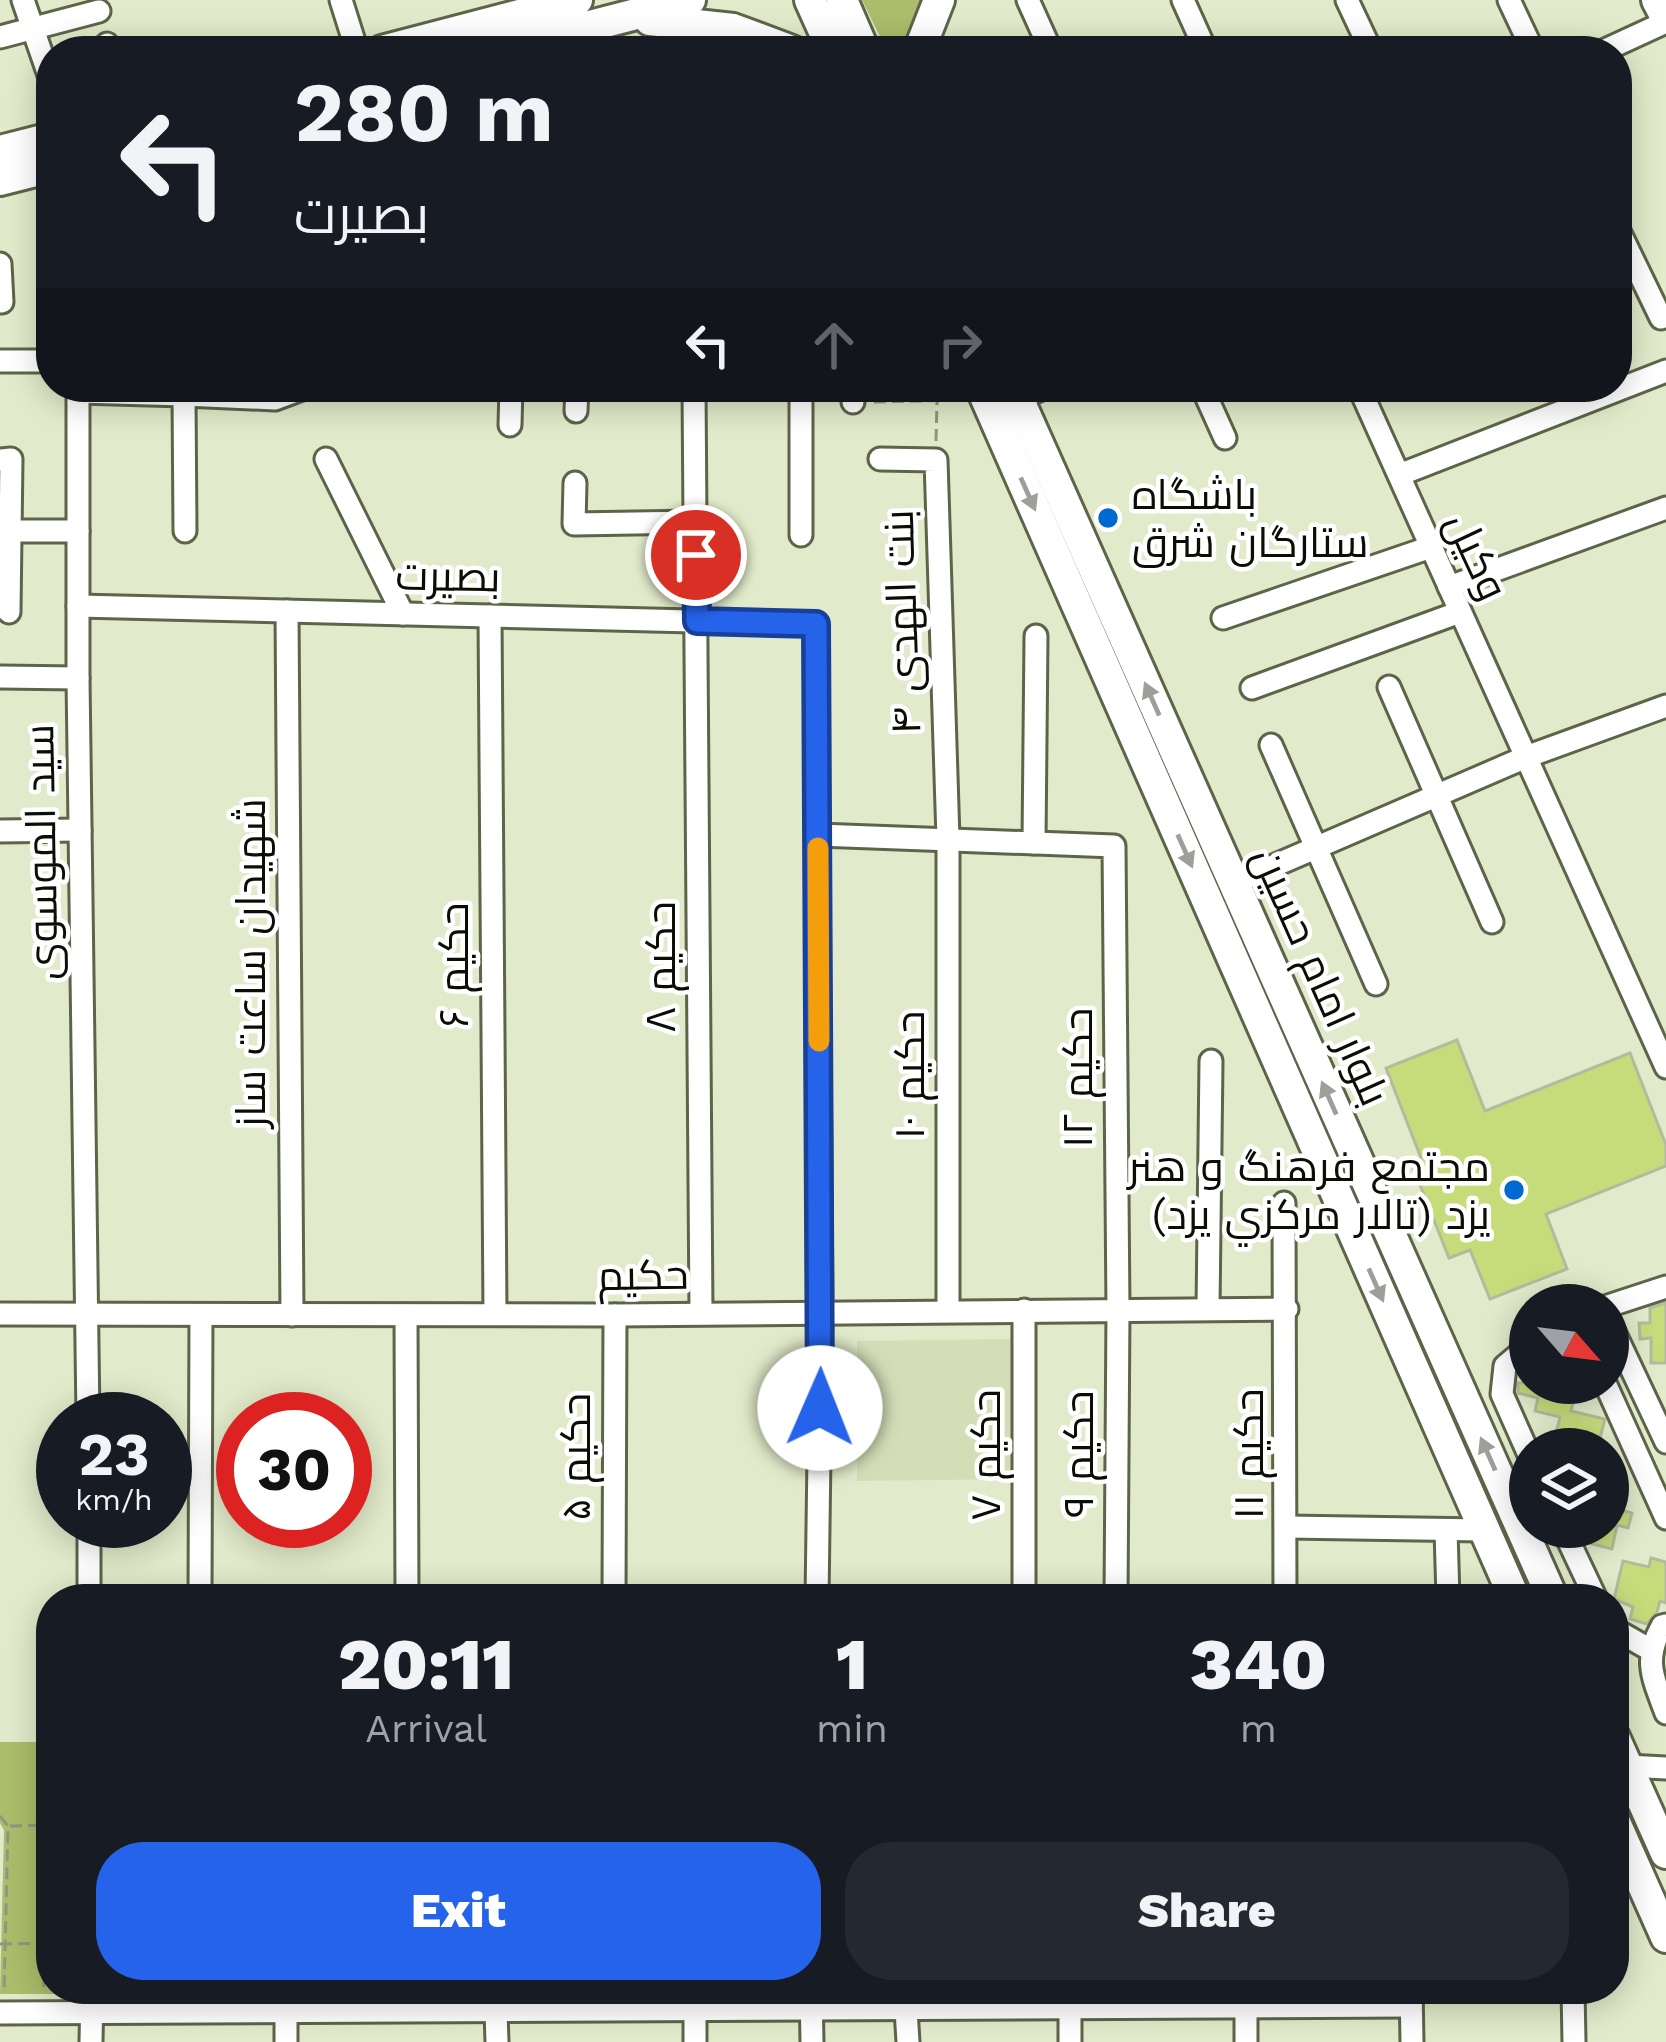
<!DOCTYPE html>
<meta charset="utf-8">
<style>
body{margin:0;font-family:"Work Sans",Cairo,sans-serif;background:#242831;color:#f1f3f6;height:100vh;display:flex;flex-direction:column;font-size:45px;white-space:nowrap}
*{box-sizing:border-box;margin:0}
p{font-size:39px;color:#9ea1a6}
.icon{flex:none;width:66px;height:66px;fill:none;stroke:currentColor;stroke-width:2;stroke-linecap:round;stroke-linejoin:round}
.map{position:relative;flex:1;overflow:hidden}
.details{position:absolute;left:36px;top:1584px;width:1593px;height:420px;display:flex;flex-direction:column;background:#171b24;border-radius:48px;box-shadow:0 6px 30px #0003}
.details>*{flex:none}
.top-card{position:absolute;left:36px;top:36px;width:1596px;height:366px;border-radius:48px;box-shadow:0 6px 30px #0003;background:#171b24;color:#f1f3f6;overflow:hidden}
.needle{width:78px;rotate:118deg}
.fabs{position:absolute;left:1509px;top:1284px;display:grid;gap:24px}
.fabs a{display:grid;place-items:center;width:120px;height:120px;border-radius:50%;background:#171b24;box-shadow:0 6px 30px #0003;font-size:60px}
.speed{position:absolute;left:36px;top:1392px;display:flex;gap:24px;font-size:60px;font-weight:700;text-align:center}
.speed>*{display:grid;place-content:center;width:156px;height:156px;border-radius:50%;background:#171b24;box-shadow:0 6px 30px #0003;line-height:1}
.speed small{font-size:30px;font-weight:400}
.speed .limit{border:18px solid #d22;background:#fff;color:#111}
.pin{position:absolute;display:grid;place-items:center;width:102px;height:102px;color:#fff;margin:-51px;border:6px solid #fff;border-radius:50%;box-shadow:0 3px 12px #0007}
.me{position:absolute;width:132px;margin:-66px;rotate:1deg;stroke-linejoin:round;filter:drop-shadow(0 0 9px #0008)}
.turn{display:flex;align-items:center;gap:42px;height:252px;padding:0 60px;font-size:54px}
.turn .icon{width:156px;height:156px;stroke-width:2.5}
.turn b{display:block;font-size:84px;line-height:102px}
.lanes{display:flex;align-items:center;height:114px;padding:0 60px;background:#0003;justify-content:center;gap:60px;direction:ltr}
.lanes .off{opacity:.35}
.eta{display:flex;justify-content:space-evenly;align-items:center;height:204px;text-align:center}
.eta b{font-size:72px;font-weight:800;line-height:84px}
.button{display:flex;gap:24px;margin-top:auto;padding:24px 60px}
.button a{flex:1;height:138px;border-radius:48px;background:#2563eb;color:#fff;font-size:48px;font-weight:800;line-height:138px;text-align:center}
.button a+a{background:#242831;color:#f1f3f6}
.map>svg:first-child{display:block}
.built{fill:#d3deb7}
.green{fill:#abbd6b}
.building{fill:#c6dc7b;stroke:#b3bb9d;stroke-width:3}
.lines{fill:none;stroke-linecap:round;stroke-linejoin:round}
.street-casing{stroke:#5d6449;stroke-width:27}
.secondary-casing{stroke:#5d6449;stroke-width:36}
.path{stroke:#90967f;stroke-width:3;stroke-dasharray:12 6;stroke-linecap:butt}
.street{stroke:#fff;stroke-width:21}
.secondary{stroke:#fff;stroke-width:30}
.oneway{fill:#9e9f9b}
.route-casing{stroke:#184099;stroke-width:30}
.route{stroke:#2563eb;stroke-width:21}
.slow{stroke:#f59e0b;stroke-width:21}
.poi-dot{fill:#016ad2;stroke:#fff;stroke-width:4.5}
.labels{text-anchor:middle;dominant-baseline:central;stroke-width:9;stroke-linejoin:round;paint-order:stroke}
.poi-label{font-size:42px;fill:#0c0e05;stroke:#fff;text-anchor:start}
.street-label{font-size:42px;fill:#0c0e05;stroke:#fff}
</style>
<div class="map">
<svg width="1666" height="2042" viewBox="0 0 1666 2042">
<rect width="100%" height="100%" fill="#e1eaca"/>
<path class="built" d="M1016,1339l1,140 -160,2v-140z"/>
<g class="green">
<path d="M862,0h63l-21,51h-17z"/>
<path d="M0,1742h51v247h27v5h-78l4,-164 -4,-7z"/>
<path d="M835,1989h175v6l-175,-1z"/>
</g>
<g class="building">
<path d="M1457,1040l28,71 145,-58 36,92v21l-120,48 21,55 -77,30 -20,-49 -21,8 -38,-96 10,-4 -35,-90z"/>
<path d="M1666,1303v60h-15v-25l-11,1 -1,-16h11v-15z"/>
<path d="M1518,1383h60l-7,28 34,8 -8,30h-45l8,-32 -25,-6 3,-13 -20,-5z"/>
<path d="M1608,1481l19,5 -6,24 11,3 -4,15 -11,-3 -5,24 -24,-6 4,-16h16z"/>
<path d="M1651,1558l15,4v41l-6,-2 -3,11 -10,12 -17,-5 3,-12 -19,-8 9,-38 26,6z"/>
</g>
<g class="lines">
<defs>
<g id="street">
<path d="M23,0l28,81"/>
<path d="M341,0l16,51"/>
<path d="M1028,0l23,51"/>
<path d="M1183,0l23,51"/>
<path d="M1347,0l24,51"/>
<path d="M1509,0l24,51"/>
<path d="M0,37l99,-26"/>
<path d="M107,44l2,7"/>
<path d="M1603,51l63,-29"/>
<path d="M1617,227l44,91"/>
<path d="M0,264l2,38"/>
<path d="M0,361h51"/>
<path d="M78,387v291l10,741"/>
<path d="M694,387l7,926"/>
<path d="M853,387v15"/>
<path d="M1202,387l23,51"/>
<path d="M1359,387l307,680"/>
<path d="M78,392l106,3 1,136"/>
<path d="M184,395l91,4 32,-12"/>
<path d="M1019,399l27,-12"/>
<path d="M576,411l1,-24"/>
<path d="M510,425l1,-38"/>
<path d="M326,459l77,155"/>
<path d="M880,459l56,1 12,379v472"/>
<path d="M0,460l11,-1 -2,153"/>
<path d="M1399,475l267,-104"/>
<path d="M575,483l-1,41 122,-2"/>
<path d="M10,531h68"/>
<path d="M801,535v-148"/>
<path d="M1449,587l217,-79"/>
<path d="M78,606l738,18 5,688 -4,287"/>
<path d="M287,611l5,704"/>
<path d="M490,616l5,698"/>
<path d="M1223,618l205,-70"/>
<path d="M0,677l78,1"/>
<path d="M1389,687l103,235"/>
<path d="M1252,688l208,-76"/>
<path d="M1271,745l105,239"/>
<path d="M0,831l80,-1"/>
<path d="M818,835l296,11 4,464 -2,289"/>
<path d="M1034,843l2,-207"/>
<path d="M1234,883l292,-126 140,-51"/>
<path d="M1284,1203l1,396"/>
<path d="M1608,1306l58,-19"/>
<path d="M1208,1309l3,-248"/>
<path d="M0,1314l615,1 672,-6"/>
<path d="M406,1315l1,284"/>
<path d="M1608,1319l58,123"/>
<path d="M1530,1345l-25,21 -3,28 28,63"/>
<path d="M1605,1383l61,135"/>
<path d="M89,1521v78"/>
<path d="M1287,1527l196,3"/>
<path d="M1562,1527l34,72"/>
<path d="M1446,1530l2,69"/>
<path d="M200,1599l1,-284"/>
<path d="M614,1599l1,-284"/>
<path d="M1024,1599v-289"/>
<path d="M1666,1625l-4,1c-19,34 -9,52 4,87"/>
<path d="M1614,1629l35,20"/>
<path d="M1627,1766l39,2"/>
<path d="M811,1989l1,53"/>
<path d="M1411,1989l1,53"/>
<path d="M1573,1989l1,53"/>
<path d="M1070,2008v34"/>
<path d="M906,2009l2,33"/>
<path d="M695,2010v32"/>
<path d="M496,2011l1,31"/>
<path d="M286,2012v30"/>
<path d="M0,2013l1411,-7"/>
<path d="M91,2042l1,-53"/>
<path d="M1246,2042v-35"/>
</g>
<g id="secondary">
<path d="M810,0l23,51"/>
<path d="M842,0l22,51"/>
<path d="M1657,0l9,17"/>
<path d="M650,20l83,9 59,22"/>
<path d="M382,51l195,-51"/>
<path d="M494,51l196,-51"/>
<path d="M919,51l20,-51"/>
<path d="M0,151l51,-13"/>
<path d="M0,180l51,-13"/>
<path d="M981,387l534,1212"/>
<path d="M1013,387l540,1212"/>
<path d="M1614,1737l52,116"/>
<path d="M1614,1820l52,117"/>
</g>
</defs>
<use href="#street" class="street-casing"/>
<use href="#secondary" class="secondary-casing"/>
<g class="path">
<path d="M874,402l87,-2"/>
<path d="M936,441l1,-39"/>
<path d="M41,1723l3,270"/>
<path d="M0,1816l8,10 -4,167"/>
<path d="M10,1826l41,-1"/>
<path d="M0,1944l51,-1"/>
</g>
<use href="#street" class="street"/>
<use href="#secondary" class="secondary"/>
</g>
<defs><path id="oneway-solid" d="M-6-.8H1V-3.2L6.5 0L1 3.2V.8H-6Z" transform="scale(3)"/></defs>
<g class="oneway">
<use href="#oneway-solid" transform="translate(1028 494) rotate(66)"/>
<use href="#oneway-solid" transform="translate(1152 699) rotate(-114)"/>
<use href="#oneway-solid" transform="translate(1185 851) rotate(66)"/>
<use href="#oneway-solid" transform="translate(1329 1098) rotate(-114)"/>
<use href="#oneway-solid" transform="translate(1376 1285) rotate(66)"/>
<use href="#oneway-solid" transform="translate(1488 1454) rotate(-114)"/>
</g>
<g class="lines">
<defs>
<path id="route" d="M696,555l1,66 119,3 4,784"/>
</defs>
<use href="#route" class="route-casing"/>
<use href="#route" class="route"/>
<path class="slow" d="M818,848l1,193"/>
</g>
<g class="poi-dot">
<circle cx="1108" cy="518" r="12"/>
<circle cx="1514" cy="1190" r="12"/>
</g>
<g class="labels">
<g class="poi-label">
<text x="1132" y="494">باشگاه<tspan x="1132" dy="48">ستارگان شرق</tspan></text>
<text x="1490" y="1166" text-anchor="end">مجتمع فرهنگ و هنر<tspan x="1490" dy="48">یزد (تالار مركزي یزد)</tspan></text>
</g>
<g class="street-label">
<text transform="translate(1477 556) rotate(65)">وکیل</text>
<text transform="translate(448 576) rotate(1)">بصیرت</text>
<text transform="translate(902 622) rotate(-92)">بنت الهدی ۴</text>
<text transform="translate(41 852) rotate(-91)">سید الموسوی</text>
<text transform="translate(250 963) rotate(-90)">شهیدان ساعت ساز</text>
<text transform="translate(453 965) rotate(-90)">حکیم ۶</text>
<text transform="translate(660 967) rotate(-90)">حکیم ۸</text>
<text transform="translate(1321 976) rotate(66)">بلوار امام حسین</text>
<text transform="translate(909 1075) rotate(-90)">حکیم ۱۰</text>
<text transform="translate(1077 1078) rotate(-90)">حکیم ۱۲</text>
<text transform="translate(643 1275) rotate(-1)">حکیم</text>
<text transform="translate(1078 1454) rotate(-90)">حکیم ۹</text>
<text transform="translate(1248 1454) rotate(-90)">حکیم ۱۱</text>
<text transform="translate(985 1455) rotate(-90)">حکیم ۷</text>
<text transform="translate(575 1457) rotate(-90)">حکیم ۵</text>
</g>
</g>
</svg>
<div class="fabs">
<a><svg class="needle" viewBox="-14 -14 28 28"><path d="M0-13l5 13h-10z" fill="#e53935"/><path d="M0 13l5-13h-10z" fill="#9ea1a6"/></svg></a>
<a><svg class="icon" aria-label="layers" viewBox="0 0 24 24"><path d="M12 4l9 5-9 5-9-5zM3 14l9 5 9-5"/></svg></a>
</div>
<div class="speed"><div>23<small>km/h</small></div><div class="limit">30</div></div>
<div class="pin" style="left:696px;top:555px;background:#d93025"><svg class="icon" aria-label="arrive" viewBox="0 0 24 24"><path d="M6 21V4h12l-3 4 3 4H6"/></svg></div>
<svg class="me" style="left:820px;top:1408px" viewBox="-20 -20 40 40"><circle r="19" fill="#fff"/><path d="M0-13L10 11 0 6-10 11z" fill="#2563eb"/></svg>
<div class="top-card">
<div class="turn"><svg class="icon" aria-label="left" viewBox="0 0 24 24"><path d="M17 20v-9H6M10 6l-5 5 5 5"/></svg><div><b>280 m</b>بصیرت</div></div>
<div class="lanes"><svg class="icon" aria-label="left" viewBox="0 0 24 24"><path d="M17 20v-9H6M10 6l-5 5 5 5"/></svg><svg class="icon off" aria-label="ahead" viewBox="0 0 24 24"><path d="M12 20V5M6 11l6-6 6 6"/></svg><svg class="icon off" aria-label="right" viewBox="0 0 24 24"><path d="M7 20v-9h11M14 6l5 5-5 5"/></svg></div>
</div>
<section class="details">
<div class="eta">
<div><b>20:11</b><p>Arrival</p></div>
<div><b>1</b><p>min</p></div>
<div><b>340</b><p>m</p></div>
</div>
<div class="button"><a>Exit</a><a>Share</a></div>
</section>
</div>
